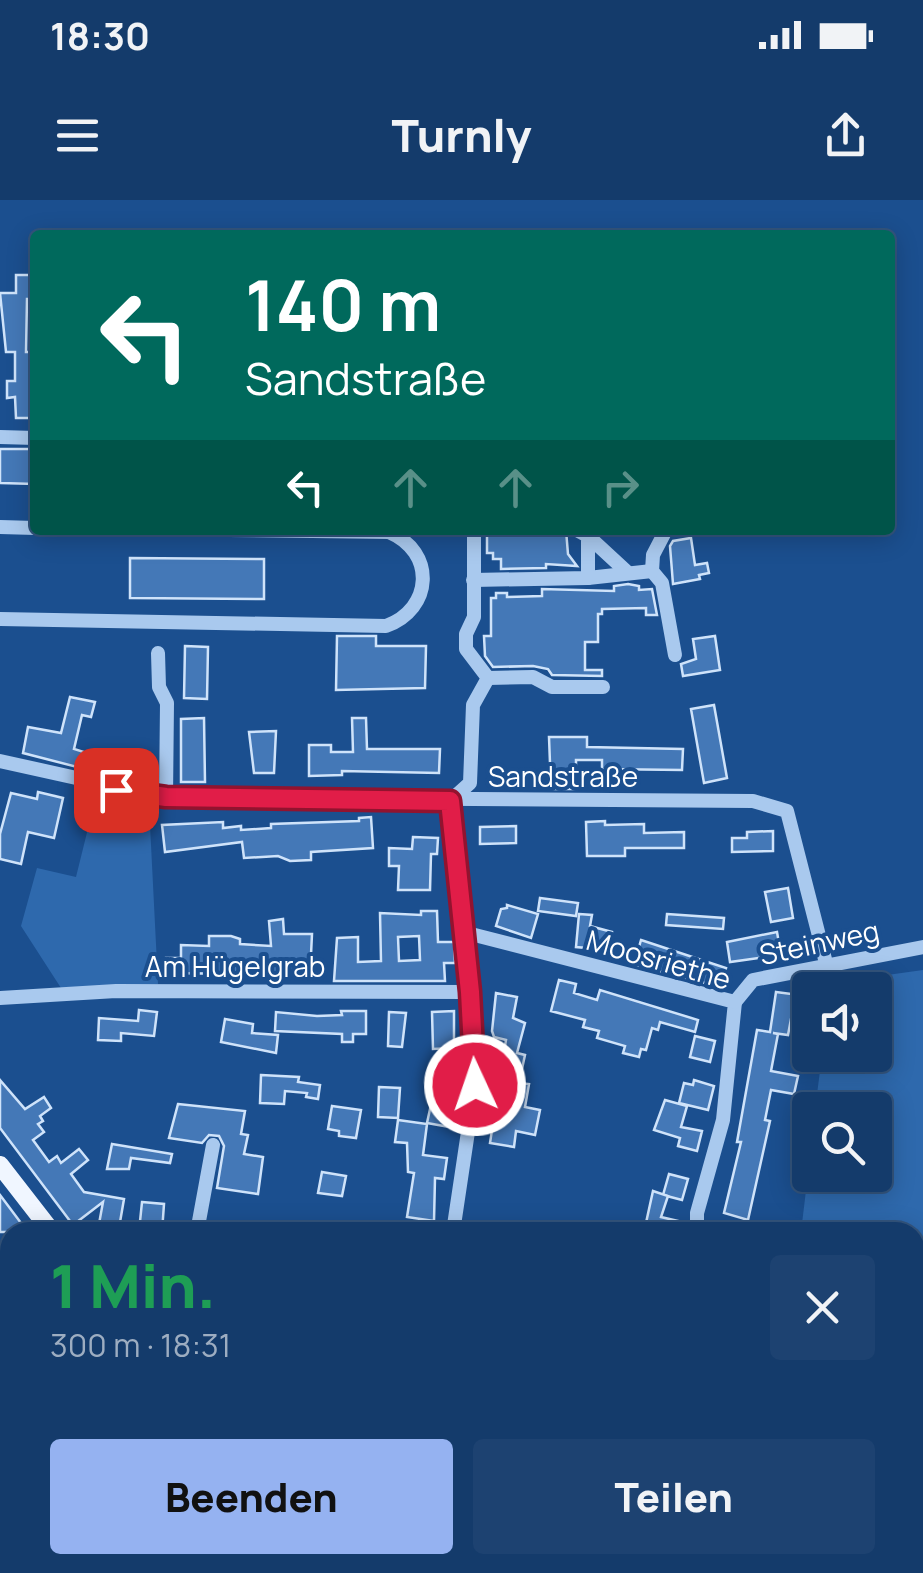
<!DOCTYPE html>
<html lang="de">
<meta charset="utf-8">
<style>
body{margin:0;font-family:Manrope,sans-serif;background:#1d4271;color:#f1f3f6;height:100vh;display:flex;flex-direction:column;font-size:38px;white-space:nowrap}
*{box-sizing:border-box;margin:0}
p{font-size:32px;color:#9dadc1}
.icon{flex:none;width:55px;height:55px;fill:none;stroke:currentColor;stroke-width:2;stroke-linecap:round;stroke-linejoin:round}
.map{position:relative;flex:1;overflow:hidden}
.side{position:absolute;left:0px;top:1022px;width:925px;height:352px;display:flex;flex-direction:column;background:#143b6b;border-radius:30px 30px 0 0;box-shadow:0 5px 25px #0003,0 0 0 2px #33557e}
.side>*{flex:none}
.guide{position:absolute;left:30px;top:30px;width:865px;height:305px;border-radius:10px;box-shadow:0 5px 25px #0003,0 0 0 2px #33557e;background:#00695c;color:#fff;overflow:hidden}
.buttons{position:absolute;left:792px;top:772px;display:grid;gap:20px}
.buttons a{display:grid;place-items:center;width:100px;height:100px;border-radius:10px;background:#143b6b;box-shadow:0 5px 25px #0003,0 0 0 2px #33557e;font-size:50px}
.pin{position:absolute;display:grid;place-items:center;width:85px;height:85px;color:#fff;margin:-42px;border-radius:20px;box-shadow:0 5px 15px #0006}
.me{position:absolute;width:110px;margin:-55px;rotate:357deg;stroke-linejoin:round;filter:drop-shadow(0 0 8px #0008)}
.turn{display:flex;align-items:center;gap:35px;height:210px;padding:0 50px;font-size:45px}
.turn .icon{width:130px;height:130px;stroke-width:2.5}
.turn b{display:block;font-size:70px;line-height:85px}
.lanes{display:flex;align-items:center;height:95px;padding:0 50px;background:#0003;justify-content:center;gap:50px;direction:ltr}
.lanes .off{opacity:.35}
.round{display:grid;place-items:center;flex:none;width:105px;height:105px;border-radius:10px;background:#1d4271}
.head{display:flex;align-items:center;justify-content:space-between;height:170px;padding:0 50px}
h1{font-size:60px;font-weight:800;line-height:75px;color:#1e9e55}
.action{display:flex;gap:20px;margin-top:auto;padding:20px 50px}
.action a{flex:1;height:115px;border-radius:10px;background:#95b2f1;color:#111;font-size:40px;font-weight:800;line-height:115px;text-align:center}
.action a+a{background:#1d4271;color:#f1f3f6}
.status{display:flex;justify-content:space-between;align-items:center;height:70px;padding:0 50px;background:#143b6b;direction:ltr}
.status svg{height:28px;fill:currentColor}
header{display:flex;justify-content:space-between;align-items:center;height:130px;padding:0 50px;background:#143b6b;font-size:45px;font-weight:800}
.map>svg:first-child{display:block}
.green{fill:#2e69ad}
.building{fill:#4478b7;stroke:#cfe3fa;stroke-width:2.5;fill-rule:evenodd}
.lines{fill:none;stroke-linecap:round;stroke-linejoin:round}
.minor{stroke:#a9c9ee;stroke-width:14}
.major{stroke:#f0f6ff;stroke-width:18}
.route-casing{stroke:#92132f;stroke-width:25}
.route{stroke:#e11d48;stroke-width:18}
.labels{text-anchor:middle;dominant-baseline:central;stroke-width:8;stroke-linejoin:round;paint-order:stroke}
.street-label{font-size:28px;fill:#fff;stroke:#1b4f8f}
</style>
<div class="status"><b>18:30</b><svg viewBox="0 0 49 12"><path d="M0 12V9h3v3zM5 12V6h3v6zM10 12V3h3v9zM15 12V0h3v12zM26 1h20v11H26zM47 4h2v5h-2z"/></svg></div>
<header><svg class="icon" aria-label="menu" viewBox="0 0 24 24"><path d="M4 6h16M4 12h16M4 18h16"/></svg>Turnly<svg class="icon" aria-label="share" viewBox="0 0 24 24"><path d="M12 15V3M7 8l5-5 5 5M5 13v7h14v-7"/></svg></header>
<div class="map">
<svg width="923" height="1373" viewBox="0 0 923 1373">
<rect width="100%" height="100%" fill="#1b4f8f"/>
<g class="green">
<path d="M97,592l52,13 9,179 -97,4 -40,-62 16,-58 39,9z"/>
<path d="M923,770v297l-8,7v-42h-114l9,-75v18h65v-65h-60l7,-55h53v-65h-46l1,-7z"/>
<path d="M923,1084v145l-8,-10v-128z"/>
</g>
<g class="building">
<path d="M16,75h19v24h-8l-1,53h9v66h-19l-1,-21 -8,1v-17h8v-29h-9l-6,-59h16z"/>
<path d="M0,249h35v35l-35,-1z"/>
<path d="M487,330h79l2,24 9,12 -31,-2v4l-45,1v-10h-8v-6h-6z"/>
<path d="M691,338l4,27 12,-2 2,10 -10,2 1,4 -27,5 -3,-38 3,-5z"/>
<path d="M130,358l134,1v40l-134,-1z"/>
<path d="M628,384l11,2v4l13,-1 5,26h-11v-7l-44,1v5h-4v28h-13v28h17v6l-50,-1 -4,-6 -15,-3 -40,1 -8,-11 -1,-20h7v-38h5v-5h11v4l35,-1v-7l72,2v-5z"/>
<path d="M337,436h39v10h50l-1,42 -89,2z"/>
<path d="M715,436l5,34 -37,6 -2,-12 15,-5 -3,-20z"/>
<path d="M185,446l23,1 -1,52 -23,-1z"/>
<path d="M70,497l25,5 -4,15 -9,-2 -8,34 10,3 -3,16 -58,-15 5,-26 33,6z"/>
<path d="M714,505l13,73 -23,5 -13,-74z"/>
<path d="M204,518l1,64h-24v-63z"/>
<path d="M352,518h14l1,31h73l-1,24 -97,-2v4l-33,1v-31h22v7h22z"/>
<path d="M276,531l-2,42h-20l-5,-41z"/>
<path d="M549,537h38v10l96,2 -1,21 -80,-1v-9h-26v29h-25z"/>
<path d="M123,554l14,4 -2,7 18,5 -4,13 -31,-7z"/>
<path d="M38,592l25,6 -9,40 -26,-6 -7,32 -21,-5v-25l11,-41 26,6z"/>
<path d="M371,617l2,31 -62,4v8l-21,1 -12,-5 -34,2 -2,-16 -77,10 -3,-27 61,-3v6l18,-2v4l30,-2v-4l88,-3v-3z"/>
<path d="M605,621v4l39,-1v9l40,-1v16h-59v8h-38l-1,-34z"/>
<path d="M516,626v17l-36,1v-17z"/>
<path d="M773,631v20l-41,1v-14h15v-6z"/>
<path d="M413,637l25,1 -1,16h-6l-1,36h-32l1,-24h-10v-18l23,1z"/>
<path d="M788,688l5,30 -22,4 -6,-30z"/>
<path d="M540,698l38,5 -2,13 -38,-5z"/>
<path d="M507,705l31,9 -7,24 -35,-12 5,-17 6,-1z"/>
<path d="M421,711h16l1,31h16l1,21h-11l1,18h-111l3,-43 21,-1v25l23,-1 -1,-48 41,2zM419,736l1,24 -21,1 -1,-24z"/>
<path d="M579,714l13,1 -2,11 22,6 -2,18 -34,-3z"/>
<path d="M667,714l57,4 -1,11 -57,-4z"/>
<path d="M283,719l1,15h28l-2,41 -145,-2 1,-15h15v-13l28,1v-10h22l9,3v5l31,2 -2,-25z"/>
<path d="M777,732l4,23 -51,7 -3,-20z"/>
<path d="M641,740l85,28 -6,19 -86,-23z"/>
<path d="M559,780l17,4 -2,9 23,7 3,-10 98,30 -3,12 -35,-10 -2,8 -6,-2 -6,22 -5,-1 -2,8 -16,-4 2,-7 -28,-8 2,-7 -16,-4 2,-7 -34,-9z"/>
<path d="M776,792l31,4 -3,25 -13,-2 -3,16 -15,-2 5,1 -7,37 27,5 -4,18 -23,-4 -6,30 5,1 -22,99 -24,-7 17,-71h-4l20,-112 13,2z"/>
<path d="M496,793l21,4 -4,21 12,5 -8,30 8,2 -6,28 10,1 -4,23 15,3 -5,25 -19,-4 -2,16 -24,-4 16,-103 -12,-3 -2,-6z"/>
<path d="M139,810l18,2 -3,24 -33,-3v8l-23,-1 1,-22 39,3z"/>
<path d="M341,811h25v23h-13v8h-11v-8l-67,-3 1,-19 41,4 25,-1z"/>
<path d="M454,811v37l-21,1 -1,-37z"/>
<path d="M389,812l17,1 -4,34 -14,-1z"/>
<path d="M225,819l28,5 -1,9 26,2 -2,18 -55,-11z"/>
<path d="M695,836l20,5 -5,21 -20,-5z"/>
<path d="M261,875l38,2 -1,5 22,3 -2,14 -12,-2 1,-4 -22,-2 -1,13 -24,-1z"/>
<path d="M0,880l25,29 19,-12 7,11 -11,8 3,5 -5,3 6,8 -11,8 16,22 8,-6 4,7 18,-14 9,11 -17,14 13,18 40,7 -5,29 -20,-4 4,-22 -30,23 -73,-97z"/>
<path d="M694,880l20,6 -6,24 -29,-7 5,-20 9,2z"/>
<path d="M379,887l21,1 -2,30 -20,-1z"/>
<path d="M432,900l27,5 -4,23 -28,-5z"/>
<path d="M665,900l22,6 -6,21 21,4 -5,20 -19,-5 2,-8 -26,-8z"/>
<path d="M178,904l67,7 -4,23 7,1 -4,19 19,3 -5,37 -41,-6 7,-42 -5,-10 -10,-1 -7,8 -33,-5z"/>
<path d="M332,906l29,4 -5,28 -17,-2v-5l-11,-2z"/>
<path d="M398,920l29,4 -4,31 24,3 -3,21 -9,-1 -1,43 -27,-4 7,-44 -6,-1 -1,-29 -12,-1z"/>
<path d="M112,944l60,10 -2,9 -39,-5 -2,11h-22z"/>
<path d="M322,972l24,4 -4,20 -24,-3z"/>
<path d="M669,974l19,5 -6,21 -19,-5z"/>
<path d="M653,991l15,5 -7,21 17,4 -2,11h-32z"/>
<path d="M0,995l21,28 7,9h-28z"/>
<path d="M142,1002l22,2 -2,28 -23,-1z"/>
</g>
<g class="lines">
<g class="minor">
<path d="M0,237l35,1"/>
<path d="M0,327l35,1"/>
<path d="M577,330l11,6v42"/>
<path d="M666,330l-13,25 -1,16 10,12 13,72"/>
<path d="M588,336l39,36"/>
<path d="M473,380l115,-2 64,-7"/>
<path d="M0,419l386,7c47,-17 50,-74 3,-94l-160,-2"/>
<path d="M158,453l1,34 8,16 -1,94"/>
<path d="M488,478l45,-1 19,10h51"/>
<path d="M0,561l162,36 591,4 34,10 40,156"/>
<path d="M450,601l20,191 5,93 -22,147"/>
<path d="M450,601l20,-18 3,-78 15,-27 -22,-29v-15l8,-17v-87"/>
<path d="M463,732l272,70 -12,118 -26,93v19"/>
<path d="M0,798l116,-7 354,1"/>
<path d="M735,802l18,-22 170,-33"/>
<path d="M197,1032l16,-87"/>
<path d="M274,1373l11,-8"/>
<path d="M380,1373l22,-8"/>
<path d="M789,1373l9,-8"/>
</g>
<g class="major">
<path d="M0,965l52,67"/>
<path d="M302,1365l6,8"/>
</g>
</g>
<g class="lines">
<defs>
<path id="route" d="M116,590l50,7 284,4 20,191 5,93"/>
</defs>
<use href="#route" class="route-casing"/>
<use href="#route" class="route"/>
</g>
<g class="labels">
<g class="street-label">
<text x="563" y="576">Sandstraße</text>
<text transform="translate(819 742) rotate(-12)">Steinweg</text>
<text transform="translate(659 759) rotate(16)">Moosriethe</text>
<text x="235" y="766">Am Hügelgrab</text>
</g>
</g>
</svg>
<div class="buttons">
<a><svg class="icon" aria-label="sound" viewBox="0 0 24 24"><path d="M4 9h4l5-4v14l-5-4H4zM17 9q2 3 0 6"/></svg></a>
<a><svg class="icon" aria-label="search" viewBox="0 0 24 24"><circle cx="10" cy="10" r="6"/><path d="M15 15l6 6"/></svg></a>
</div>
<div class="pin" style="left:116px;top:590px;background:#d93025"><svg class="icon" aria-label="arrive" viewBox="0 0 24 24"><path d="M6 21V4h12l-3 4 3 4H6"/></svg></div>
<svg class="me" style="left:475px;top:885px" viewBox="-20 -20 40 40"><circle r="17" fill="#e11d48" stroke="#fff" stroke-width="3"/><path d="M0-11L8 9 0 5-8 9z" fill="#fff"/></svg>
<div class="guide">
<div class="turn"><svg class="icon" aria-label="left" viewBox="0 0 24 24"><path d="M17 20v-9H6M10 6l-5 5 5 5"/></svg><div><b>140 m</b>Sandstraße</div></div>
<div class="lanes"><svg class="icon" aria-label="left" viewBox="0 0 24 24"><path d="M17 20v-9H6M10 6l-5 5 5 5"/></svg><svg class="icon off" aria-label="ahead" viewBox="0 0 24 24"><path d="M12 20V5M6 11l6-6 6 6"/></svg><svg class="icon off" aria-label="ahead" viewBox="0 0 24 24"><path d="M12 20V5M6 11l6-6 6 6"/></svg><svg class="icon off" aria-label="right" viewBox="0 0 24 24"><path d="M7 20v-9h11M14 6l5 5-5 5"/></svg></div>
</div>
<section class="side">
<div class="head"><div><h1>1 Min.</h1><p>300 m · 18:31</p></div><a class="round"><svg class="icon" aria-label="close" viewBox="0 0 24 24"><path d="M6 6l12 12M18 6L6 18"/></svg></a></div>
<div class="action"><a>Beenden</a><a>Teilen</a></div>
</section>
</div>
